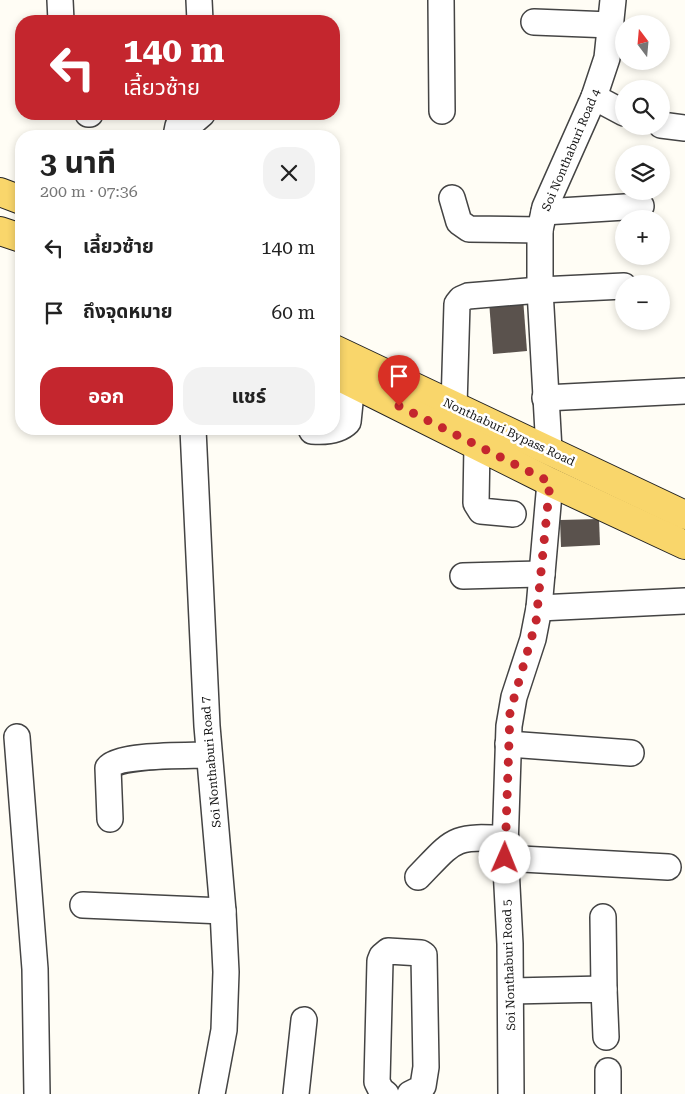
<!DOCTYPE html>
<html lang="th">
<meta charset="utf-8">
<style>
body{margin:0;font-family:"Roboto Serif","Noto Sans Thai",serif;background:#f2f2f2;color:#222;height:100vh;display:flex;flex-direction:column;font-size:19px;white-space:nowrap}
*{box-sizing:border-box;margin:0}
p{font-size:16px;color:#767676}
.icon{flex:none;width:28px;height:28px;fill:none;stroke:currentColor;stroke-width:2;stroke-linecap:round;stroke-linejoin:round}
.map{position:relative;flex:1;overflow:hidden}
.drawer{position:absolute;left:15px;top:130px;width:325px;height:305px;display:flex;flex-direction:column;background:#fff;border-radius:20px;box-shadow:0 2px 8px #0003}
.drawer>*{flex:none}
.top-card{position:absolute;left:15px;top:15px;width:325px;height:105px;border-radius:20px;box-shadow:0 2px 8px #0003;background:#c4262e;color:#fff;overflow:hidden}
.needle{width:32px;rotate:344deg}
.fabs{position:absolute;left:615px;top:15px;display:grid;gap:10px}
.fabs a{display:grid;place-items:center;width:55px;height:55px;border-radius:50%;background:#fff;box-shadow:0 2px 8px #0003;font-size:25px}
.pin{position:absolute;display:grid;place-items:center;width:42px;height:42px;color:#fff;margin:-51px -21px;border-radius:50% 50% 50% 0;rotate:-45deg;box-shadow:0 0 5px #0007}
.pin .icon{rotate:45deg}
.me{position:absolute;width:55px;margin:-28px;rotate:1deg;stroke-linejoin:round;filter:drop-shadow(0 0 4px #0008)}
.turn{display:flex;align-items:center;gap:18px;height:105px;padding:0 25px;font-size:22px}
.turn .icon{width:65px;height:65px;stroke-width:2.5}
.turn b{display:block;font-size:35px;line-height:42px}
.round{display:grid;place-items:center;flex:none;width:52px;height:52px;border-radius:20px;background:#f2f2f2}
.head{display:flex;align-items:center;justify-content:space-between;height:85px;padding:0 25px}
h1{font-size:30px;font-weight:700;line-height:38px}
.action{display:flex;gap:10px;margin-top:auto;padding:10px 25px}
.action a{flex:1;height:58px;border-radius:20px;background:#c4262e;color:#fff;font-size:20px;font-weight:700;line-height:58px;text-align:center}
.action a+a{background:#f2f2f2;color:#222}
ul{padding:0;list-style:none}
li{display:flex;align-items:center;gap:15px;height:65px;padding:0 25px}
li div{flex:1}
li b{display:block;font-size:19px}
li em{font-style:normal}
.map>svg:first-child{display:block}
.building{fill:#5a524d}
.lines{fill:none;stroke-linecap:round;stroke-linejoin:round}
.minor-casing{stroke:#444;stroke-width:28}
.major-casing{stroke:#222;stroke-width:30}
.minor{stroke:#fff;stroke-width:25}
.major{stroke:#f9d66b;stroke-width:28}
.route{stroke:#c4262e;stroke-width:9;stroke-dasharray:0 16.2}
.labels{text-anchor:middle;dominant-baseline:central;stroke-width:5;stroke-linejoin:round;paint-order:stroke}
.street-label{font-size:12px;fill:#111;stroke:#fff}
</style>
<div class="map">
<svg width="685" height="1094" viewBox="0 0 685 1094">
<rect width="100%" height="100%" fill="#fffdf5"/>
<g class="building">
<path d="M523,298l4,53 -34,3 -4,-53z"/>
<path d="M599,519l1,26 -39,2 -1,-27z"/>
</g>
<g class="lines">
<defs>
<g id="minor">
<path d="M60,0l1,21"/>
<path d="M199,0l1,21"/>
<path d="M441,0l1,111"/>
<path d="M534,22l77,3"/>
<path d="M594,97l30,16"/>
<path d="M88,114h2"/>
<path d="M661,125l24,3"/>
<path d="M176,136l2,-10 17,-6 7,-6"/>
<path d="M452,198l7,24 10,7 71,1"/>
<path d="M544,212l97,-6"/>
<path d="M545,398l140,-7"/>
<path d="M454,406l3,-102 4,-5 7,-3 72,-6 84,-4"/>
<path d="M193,429l14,297 16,185 3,61 -2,58 -12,64"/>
<path d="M311,429l1,2c12,1 27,0 36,-9l4,-39"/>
<path d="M477,445l-1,58 5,8 32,3"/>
<path d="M549,450l-9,-160v-60l5,-23 49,-110 13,-39 6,-58"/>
<path d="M463,576l79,-2"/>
<path d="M539,608l146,-7"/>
<path d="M17,737l18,232 2,125"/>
<path d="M508,744l123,9"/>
<path d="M110,819l-2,-51c10,-14 81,-12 101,-13"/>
<path d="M505,858l163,9"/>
<path d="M418,877c36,-37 34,-42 88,-38"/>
<path d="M83,905l140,6"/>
<path d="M603,917l1,72"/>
<path d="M511,991l93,-2 2,48"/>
<path d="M296,1094l8,-74"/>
<path d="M386,1094l-5,-4 -4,-8 3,-121 2,-5 6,-5 33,2 3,2 2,112 -3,19 -3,3 -10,5"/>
<path d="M511,1094l-1,-150 -5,-96 4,-122 5,-29 19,-58 6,-31 11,-126"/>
<path d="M608,1094v-23"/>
</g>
<g id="major">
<path d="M0,192l21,8"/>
<path d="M0,231l21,7"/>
<path d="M334,349l351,166"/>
<path d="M334,374l216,108 135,63"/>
</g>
</defs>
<use href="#minor" class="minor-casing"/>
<use href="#major" class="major-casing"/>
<use href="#minor" class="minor"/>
<use href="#major" class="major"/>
</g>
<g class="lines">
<path class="route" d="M399,406l151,76 -14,140 -26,90 -5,146"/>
</g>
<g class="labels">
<g class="street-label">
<text transform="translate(571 150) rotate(-67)">Soi Nonthaburi Road 4</text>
<text transform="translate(509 432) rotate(25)">Nonthaburi Bypass Road</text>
<text transform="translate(211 762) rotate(-95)">Soi Nonthaburi Road 7</text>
<text transform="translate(509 965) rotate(-92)">Soi Nonthaburi Road 5</text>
</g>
</g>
</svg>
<div class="fabs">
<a><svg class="needle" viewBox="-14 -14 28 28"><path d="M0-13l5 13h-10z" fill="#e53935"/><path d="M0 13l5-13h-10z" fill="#767676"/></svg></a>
<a><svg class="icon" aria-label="search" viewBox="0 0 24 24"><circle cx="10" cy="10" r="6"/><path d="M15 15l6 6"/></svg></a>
<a><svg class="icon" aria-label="layers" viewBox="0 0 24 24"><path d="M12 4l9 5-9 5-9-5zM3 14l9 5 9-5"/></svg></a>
<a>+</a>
<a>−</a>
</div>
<div class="pin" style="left:399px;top:406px;background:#d93025"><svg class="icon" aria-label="arrive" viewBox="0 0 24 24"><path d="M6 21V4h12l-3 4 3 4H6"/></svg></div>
<svg class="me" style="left:505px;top:858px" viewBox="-20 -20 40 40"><circle r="19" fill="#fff"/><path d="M0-13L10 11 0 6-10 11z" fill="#c4262e"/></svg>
<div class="top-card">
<div class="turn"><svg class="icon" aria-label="left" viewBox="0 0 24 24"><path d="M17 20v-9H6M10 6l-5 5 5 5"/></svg><div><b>140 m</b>เลี้ยวซ้าย</div></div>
</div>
<section class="drawer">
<div class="head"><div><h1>3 นาที</h1><p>200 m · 07:36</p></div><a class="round"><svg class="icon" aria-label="close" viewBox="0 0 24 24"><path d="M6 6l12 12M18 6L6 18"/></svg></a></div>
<ul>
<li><svg class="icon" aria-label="left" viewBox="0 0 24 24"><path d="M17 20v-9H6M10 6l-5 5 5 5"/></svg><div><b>เลี้ยวซ้าย</b></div><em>140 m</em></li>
<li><svg class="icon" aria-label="arrive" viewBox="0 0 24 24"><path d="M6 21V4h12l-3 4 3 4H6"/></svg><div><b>ถึงจุดหมาย</b></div><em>60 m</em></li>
</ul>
<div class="action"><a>ออก</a><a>แชร์</a></div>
</section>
</div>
